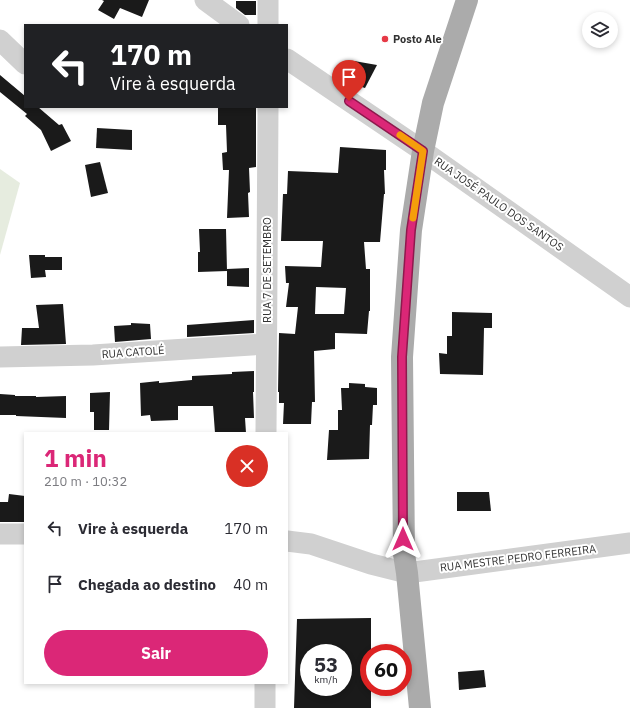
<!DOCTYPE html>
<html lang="pt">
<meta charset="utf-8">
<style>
body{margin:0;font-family:"IBM Plex Sans",sans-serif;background:#f7f7f7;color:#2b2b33;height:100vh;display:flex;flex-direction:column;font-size:15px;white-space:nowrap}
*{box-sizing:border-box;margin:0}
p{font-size:13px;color:#7c7c81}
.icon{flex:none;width:22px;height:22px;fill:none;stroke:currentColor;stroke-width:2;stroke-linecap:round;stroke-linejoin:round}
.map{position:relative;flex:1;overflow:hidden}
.sheet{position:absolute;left:24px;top:432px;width:264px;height:252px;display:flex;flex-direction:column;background:#fff;border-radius:0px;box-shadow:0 2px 6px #0003}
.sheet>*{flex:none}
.hud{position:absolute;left:24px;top:24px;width:264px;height:84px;border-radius:0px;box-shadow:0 2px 6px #0003;background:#202124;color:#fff;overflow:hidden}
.tools{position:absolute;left:582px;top:12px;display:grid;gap:8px}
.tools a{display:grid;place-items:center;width:36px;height:36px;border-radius:50%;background:#fff;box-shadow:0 2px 6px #0003;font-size:20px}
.speed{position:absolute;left:300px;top:644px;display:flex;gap:8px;font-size:20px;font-weight:700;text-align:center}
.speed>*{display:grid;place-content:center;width:52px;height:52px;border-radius:50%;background:#fff;box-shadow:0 2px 6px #0003;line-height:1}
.speed small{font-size:10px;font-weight:400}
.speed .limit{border:6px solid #d22;background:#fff;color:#111}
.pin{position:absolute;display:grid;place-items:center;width:34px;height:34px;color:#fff;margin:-41px -17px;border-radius:50% 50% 50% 0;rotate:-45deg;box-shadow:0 0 4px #0007}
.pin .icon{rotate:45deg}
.me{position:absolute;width:44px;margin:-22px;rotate:0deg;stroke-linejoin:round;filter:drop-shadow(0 0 3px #0008)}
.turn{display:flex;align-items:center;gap:14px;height:84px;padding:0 20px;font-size:18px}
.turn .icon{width:52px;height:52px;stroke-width:2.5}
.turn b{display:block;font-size:28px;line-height:34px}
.round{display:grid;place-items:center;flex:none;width:42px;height:42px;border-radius:21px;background:#f7f7f7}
.headline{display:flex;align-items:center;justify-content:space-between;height:68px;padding:0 20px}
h1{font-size:24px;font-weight:800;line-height:30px;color:#db2777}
.primary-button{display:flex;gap:8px;margin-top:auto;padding:8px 20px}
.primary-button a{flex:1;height:46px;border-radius:24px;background:#db2777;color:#fff;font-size:16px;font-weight:800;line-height:46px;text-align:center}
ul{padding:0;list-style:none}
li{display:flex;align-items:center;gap:12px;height:56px;padding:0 20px}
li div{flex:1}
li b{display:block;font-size:15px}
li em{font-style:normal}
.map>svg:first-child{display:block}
.green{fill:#e6ecdf}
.building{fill:#1a1a1a;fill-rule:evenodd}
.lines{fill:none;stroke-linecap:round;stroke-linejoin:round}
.minor{stroke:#d0d0d0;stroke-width:21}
.major{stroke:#ababab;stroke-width:22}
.route-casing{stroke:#8e194d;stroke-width:10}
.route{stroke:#db2777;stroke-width:7}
.slow{stroke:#f59e0b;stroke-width:7}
.poi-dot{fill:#e63946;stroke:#fff;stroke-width:1.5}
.labels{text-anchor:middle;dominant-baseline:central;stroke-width:4;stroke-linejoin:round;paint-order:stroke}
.poi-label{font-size:11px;font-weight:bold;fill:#333;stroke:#fff;text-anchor:start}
.street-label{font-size:11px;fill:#333;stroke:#fff}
</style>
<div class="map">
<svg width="630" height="708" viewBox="0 0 630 708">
<rect width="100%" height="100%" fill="#fff"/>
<path class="green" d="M0,169l20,14 -20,72z"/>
<g class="building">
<path d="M102,0h47l-7,17 -22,-9 -6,11 -16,-9 6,-9z"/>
<path d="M236,1h20v14h-11l-9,-7z"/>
<path d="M354,61l23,4 -12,23 -19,-6z"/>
<path d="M0,75l25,21v11h13l21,18 3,-1 9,17 -20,10 -10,-21 -16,-14 2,-2 -27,-22z"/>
<path d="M218,107h38v60l-7,1 1,24 -2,1 1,24 -22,1 2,-48h-6l-1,-17 5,-1 -1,-27h-8z"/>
<path d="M97,128l35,2v20l-36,-2z"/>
<path d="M340,147l46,3v20h-2l1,24h-1l-4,48h-16l2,27h4v42h-1l-2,23 -32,-1v16l-21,2 1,51h-3l-1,22h-28l1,-21h-5v-11h-1l1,-59 16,1 3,-27h-12l3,-24h-3l-1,-17 36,1 2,-26h-42l2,-47h4l1,-23 50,2zM316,287l30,1 -2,26h-29z"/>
<path d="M100,162l8,31 -17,4 -6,-32z"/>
<path d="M199,229h27l1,42 -29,1v-20h2z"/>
<path d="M29,255h16v2h17v13h-17l1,7 -15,1z"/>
<path d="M249,268v19l-22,-1v-17z"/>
<path d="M63,304l3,40 -45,1 1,-17h17l-3,-23z"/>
<path d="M452,312l40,1v15h-8l-1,47 -43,-1 -1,-21 8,1v-18h5z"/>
<path d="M254,320v13l-67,4v-12z"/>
<path d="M131,323l19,1 1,15 -36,3 -1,-16 17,-1z"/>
<path d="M254,371v21h-1l1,26h-9l1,15h-31l-2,-27h-35v14l-27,1 -1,-6 -9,1 -1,-33 19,-2v2l33,-3v-4l40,-2v-2z"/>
<path d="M349,383l16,1v3l12,1v17h-4l-1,20h-2l-1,34 -42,1 2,-30h9v-20h4l-1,-22h8z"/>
<path d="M110,392l-1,38h-15v-18h-4v-19z"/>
<path d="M0,394l15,1v1h21v1l30,-1v22l-50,-2v-1h-16z"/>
<path d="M457,492h32l2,19h-34z"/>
<path d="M9,494l16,2v26h-25v-20h8z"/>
<path d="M371,618v35h-2v34h2v21h-77l3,-89zM309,653h34v34h-34z"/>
<path d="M484,670l2,17 -27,3 -1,-18z"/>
</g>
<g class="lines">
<g class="minor">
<path d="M205,0l34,25"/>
<path d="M268,0v25"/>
<path d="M0,40l25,24"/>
<path d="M287,59l136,92 207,146"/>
<path d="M0,357l93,-2 173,-11"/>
<path d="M266,433l2,-326"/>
<path d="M0,534h25"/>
<path d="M287,541l24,3 60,20 36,9 223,-30"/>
<path d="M265,708v-25"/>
</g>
<path class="major" d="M420,708l-13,-135 -3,-19 -2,-197 9,-127 12,-79 10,-48 34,-103"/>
</g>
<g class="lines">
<defs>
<path id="route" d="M349,101l74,50 -12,79 -9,127 1,182"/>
</defs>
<use href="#route" class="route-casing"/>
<use href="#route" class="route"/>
<path class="slow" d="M400,135l23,16 -10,67"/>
</g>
<circle class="poi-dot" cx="385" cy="39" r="4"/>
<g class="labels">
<g class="poi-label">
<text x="393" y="39">Posto Ale</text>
</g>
<g class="street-label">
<text transform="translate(499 204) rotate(35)">RUA JOSÉ PAULO DOS SANTOS</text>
<text transform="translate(267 270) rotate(-90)">RUA 7 DE SETEMBRO</text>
<text transform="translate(133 352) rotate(-4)">RUA CATOLÉ</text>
<text transform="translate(518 558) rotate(-7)">RUA MESTRE PEDRO FERREIRA</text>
</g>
</g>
</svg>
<div class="tools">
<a><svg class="icon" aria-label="layers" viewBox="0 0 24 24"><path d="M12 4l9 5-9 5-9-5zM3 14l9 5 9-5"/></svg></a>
</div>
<div class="speed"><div>53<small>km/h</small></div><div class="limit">60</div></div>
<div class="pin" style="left:349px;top:101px;background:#d93025"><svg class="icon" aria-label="arrive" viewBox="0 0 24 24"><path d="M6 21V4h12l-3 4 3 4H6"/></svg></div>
<svg class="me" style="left:403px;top:539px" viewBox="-20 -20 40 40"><path d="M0-17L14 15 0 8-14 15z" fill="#db2777" stroke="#fff" stroke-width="4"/></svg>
<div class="hud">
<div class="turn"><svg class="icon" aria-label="left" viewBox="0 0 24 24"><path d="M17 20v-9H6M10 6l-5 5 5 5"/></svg><div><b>170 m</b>Vire à esquerda</div></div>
</div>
<section class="sheet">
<div class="headline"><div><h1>1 min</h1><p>210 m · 10:32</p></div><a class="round" style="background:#d93025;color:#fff"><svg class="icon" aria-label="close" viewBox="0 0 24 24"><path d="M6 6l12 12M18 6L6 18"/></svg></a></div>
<ul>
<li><svg class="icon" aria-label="left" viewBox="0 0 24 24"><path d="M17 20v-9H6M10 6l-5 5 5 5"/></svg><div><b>Vire à esquerda</b></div><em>170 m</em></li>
<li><svg class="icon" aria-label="arrive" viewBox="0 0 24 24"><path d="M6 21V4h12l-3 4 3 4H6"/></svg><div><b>Chegada ao destino</b></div><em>40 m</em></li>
</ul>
<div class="primary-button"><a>Sair</a></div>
</section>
</div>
